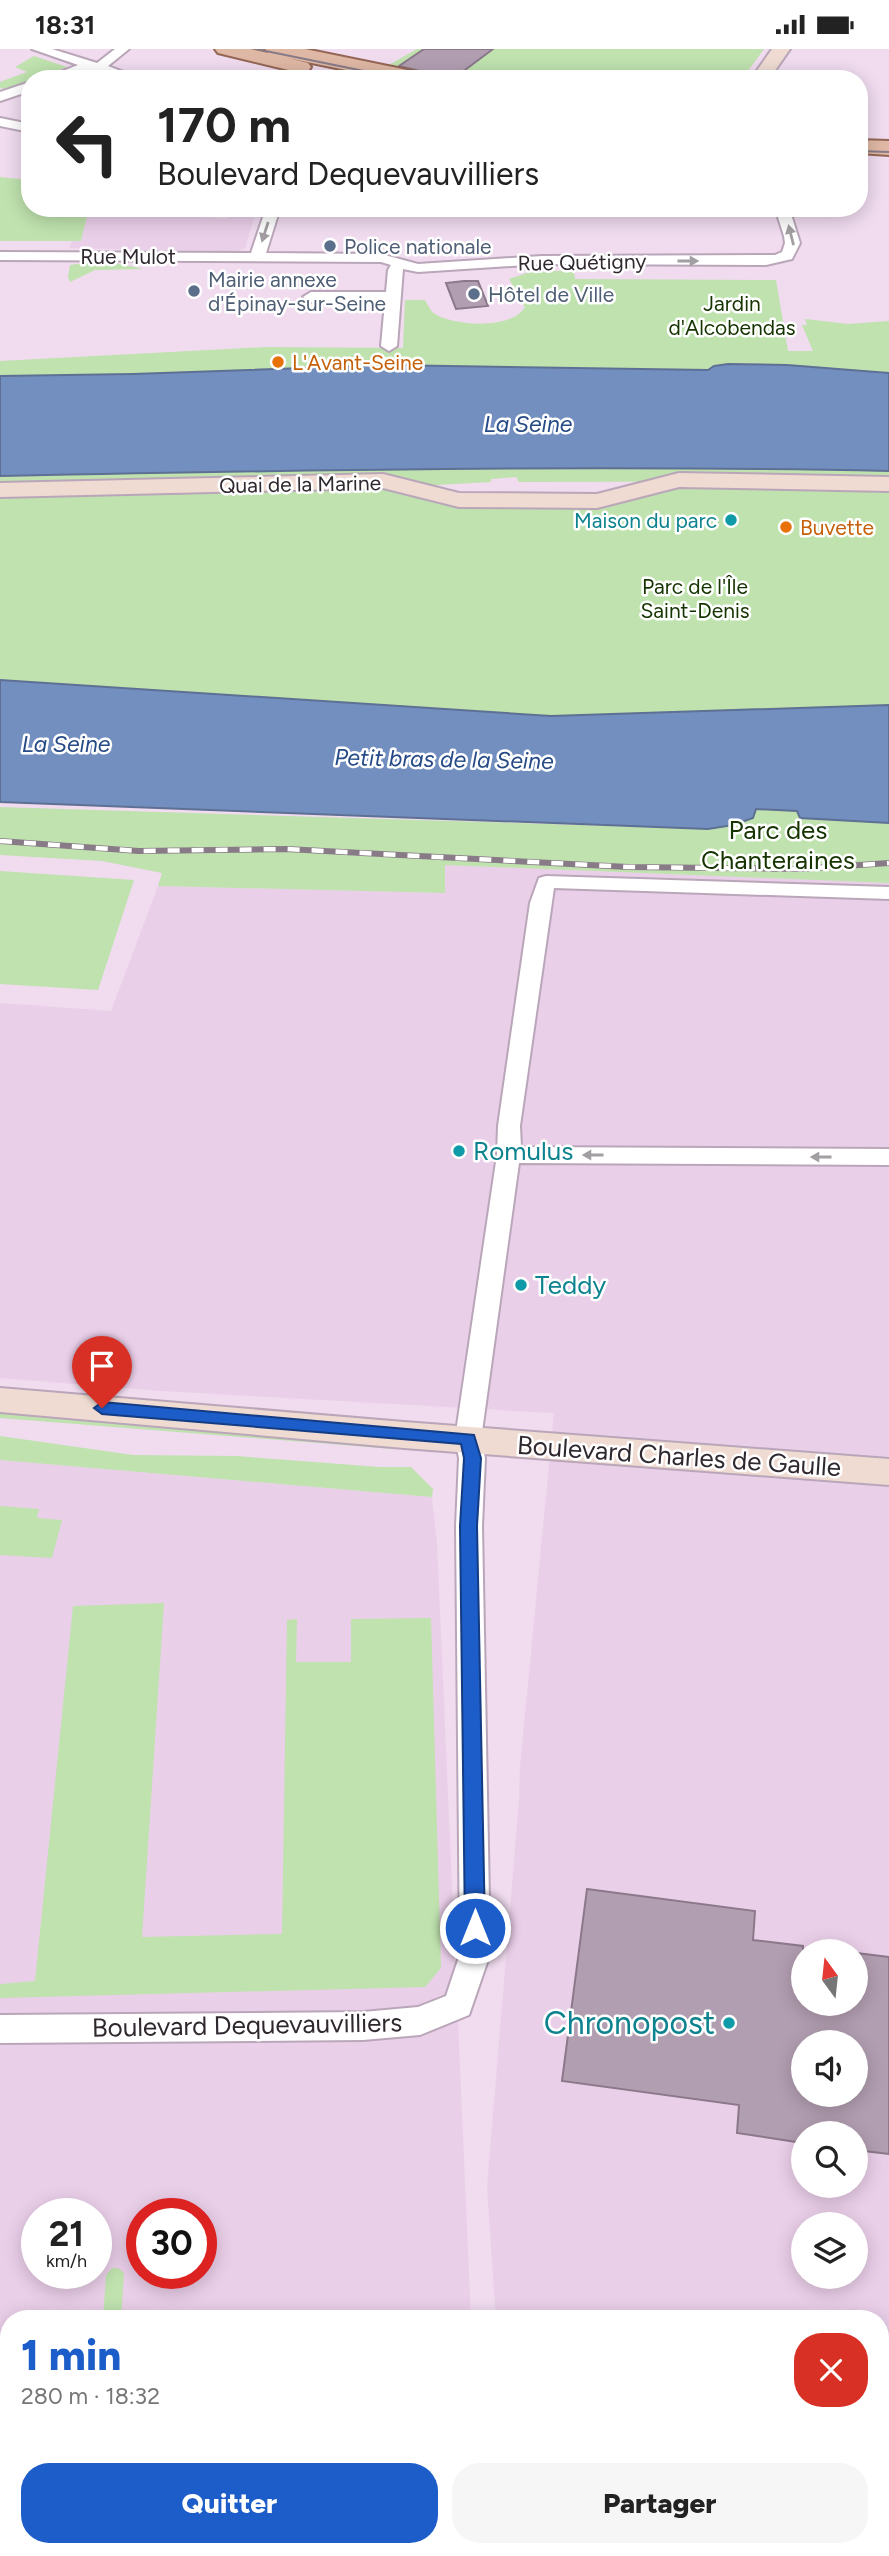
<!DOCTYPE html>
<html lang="fr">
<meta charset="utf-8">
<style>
body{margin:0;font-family:Figtree,sans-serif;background:#f6f6f6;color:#222;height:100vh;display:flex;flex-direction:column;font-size:26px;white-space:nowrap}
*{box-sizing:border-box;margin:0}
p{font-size:23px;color:#767676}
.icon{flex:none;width:38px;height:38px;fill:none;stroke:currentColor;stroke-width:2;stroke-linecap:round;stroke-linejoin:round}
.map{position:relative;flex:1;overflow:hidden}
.details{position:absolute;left:0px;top:2261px;width:889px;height:247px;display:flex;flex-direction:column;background:#fff;border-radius:28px 28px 0 0;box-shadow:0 4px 18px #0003}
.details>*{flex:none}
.top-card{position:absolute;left:21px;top:21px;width:847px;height:147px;border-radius:28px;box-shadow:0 4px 18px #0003;background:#fff;color:#222;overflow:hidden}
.needle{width:46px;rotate:345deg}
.buttons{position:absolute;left:791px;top:1890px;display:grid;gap:14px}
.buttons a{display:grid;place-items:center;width:77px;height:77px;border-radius:50%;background:#fff;box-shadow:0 4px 18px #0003;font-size:35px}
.speed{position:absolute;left:21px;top:2149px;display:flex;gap:14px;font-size:35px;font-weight:700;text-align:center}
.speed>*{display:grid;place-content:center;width:91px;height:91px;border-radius:50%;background:#fff;box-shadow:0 4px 18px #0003;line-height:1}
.speed small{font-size:18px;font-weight:400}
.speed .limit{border:10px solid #d22;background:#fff;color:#111}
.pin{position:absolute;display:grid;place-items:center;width:60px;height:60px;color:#fff;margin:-72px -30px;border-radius:50% 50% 50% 0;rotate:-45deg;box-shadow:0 0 7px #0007}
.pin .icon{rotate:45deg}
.me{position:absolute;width:77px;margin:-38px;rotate:0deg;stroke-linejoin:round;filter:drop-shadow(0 0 5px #0008)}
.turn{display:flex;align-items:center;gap:24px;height:147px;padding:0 21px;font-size:32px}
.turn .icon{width:91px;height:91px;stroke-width:2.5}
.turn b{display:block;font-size:49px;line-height:60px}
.round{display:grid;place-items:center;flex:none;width:74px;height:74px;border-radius:28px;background:#f6f6f6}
.overview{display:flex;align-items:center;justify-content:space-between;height:119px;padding:0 21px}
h1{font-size:42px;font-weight:800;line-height:52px;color:#1d5dc9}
.button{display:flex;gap:14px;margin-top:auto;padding:14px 21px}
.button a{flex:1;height:80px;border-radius:28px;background:#1d5dc9;color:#fff;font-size:28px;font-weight:800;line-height:80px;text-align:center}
.button a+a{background:#f6f6f6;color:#222}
.status{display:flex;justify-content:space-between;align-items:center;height:49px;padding:0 35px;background:#fff;direction:ltr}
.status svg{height:19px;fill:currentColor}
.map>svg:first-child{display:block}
.built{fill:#eacfe9;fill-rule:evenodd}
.green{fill:#bfe2ae}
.water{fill:#728fbf;stroke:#5e7094;stroke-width:2}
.building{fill:#b29eb1;stroke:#8b788a;stroke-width:2;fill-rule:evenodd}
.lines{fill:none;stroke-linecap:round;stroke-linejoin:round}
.street-casing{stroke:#baa6b9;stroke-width:4}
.secondary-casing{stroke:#baa6b9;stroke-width:4}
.primary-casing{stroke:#946655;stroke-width:4}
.street{fill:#fff;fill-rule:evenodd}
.secondary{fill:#efdbd2;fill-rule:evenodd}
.primary{fill:#dfb8a5;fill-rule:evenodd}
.tram{stroke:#887a87;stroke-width:2}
.rail-casing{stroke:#887a87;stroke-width:6}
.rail{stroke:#fff;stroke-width:4.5;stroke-dasharray:12;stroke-linecap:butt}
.oneway{fill:#a29ea1}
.route{fill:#1d5dc9;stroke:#133c83;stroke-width:2}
.service-dot{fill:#5c6f8a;stroke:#fff;stroke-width:2.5}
.food-dot{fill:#e8710a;stroke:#fff;stroke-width:2.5}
.culture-dot{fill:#0f9aa8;stroke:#fff;stroke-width:2.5}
.labels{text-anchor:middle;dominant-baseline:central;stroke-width:5;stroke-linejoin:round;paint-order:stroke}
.far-service-label{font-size:21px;fill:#4e5e75;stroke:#fff;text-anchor:start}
.far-street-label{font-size:21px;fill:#30282f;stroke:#fff}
.far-park-label{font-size:21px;fill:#153400;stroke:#fff}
.far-food-label{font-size:21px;fill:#c56008;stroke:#fff;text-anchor:start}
.far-culture-label{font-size:21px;fill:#0d838f;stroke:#fff;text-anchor:end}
.far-water-label{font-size:23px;font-style:italic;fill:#254a86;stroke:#fff}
.park-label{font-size:26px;fill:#153400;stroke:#fff}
.culture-label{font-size:26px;fill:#0d838f;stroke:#fff;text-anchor:start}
.street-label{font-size:26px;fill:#30282f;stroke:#fff}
.near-culture-label{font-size:32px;fill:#0d838f;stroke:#fff;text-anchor:end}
</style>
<div class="status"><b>18:31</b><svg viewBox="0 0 49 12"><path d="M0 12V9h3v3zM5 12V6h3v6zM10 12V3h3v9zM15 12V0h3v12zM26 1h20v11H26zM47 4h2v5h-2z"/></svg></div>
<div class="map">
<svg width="889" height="2507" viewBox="0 0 889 2507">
<rect width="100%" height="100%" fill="#f0dbef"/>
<g class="built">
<path d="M89,159h83l-1,7h16l3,-7 18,2 -4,7 22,2 10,-6 20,-1 -11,36 -9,4 -167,-4 3,-7 9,-1z"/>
<path d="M445,816l444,18v1673h-380v-8h371v-229h-384l-9,-132 32,-386 1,-34 34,-354 -392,-22 -162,-13v-375l111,8 47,-125 287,7zM803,1902h53v53h-53zM803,1993h53v53h-53zM803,2084h53v53h-53zM803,2175h53v53h-53z"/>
<path d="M0,1411l432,37 5,47 34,775h-462v229h473v8h-482zM37,2165h59v59h-59zM142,2165h59v59h-59z"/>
</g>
<g class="green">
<path d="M417,0h347l-22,30h-283l-72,-13z"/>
<path d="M34,7l33,11 -30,12h-7v3l-21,8 -9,-2v-6l27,-10 -12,-5z"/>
<path d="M0,128l30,3v28h59l-8,33h-81z"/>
<path d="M85,210h24c8,7 23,6 34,10l-48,1 -25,12 -2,-5 2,-12 14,-2z"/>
<path d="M533,222h41l1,8 201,1 12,71h25l-11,-26h5l-2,-6 43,5 41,-3v52c-34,-1 -158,-18 -181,-3l-321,-5 -254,9 -133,2v-15l266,-14 137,1 2,-48h20c3,5 5,11 10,14 19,12 77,16 90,-7l-16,-28z"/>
<path d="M434,418h206l249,4v10l-370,1 -3,-5 -25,2v3l-72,4h-419v-10z"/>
<path d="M685,436l204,5v215l-338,11 -551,-36v-183l384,-10 63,17 3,3h158z"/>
<path d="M0,758l708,22 47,-20 42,2 3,7 89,5v60l-444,-18v28l-287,-7 4,-13 -60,-12 -102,-6z"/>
<path d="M0,822l134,9 -36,110 -98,-6z"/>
<path d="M0,1360l395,34 -1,6 -394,-31z"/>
<path d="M0,1387l133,19 103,1 144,11h31l22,22 -1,8 -432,-37z"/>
<path d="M0,1457l39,3 -2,9 25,2 -10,38 -52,-3z"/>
<path d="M164,1554l-22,334 140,-3 5,-314 10,-1 -1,43h55v-43l80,-1 10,350 -16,19 -425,11v-14l35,-3 38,-375z"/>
<path d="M112,2219h6l6,5 -3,46h-18l3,-44z"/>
</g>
<g class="water">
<path d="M728,315l59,1 102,8v98c-297,-6 -592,-1 -889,5v-100l133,-2 254,-9 321,5 6,-4z"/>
<path d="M0,631l551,36 338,-11v118l-89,-5 -3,-7 -41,-2 -3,9 -20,7 -25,4 -708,-27z"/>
</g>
<g class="building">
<path d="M424,0h69l-40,30 -54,-13z"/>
<path d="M464,232h14l10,25 -32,3 -10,-26z"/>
<path d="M587,1840l168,22 -2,29 50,6v58h53v-51l33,4v197l-33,-4v-17h-53v10l-66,-10 2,-28 -177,-24zM803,1993h53v53h-53z"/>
</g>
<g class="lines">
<defs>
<g id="street">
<path d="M32,0h20l45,14 18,-14h14l-21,17 34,13h-21l-19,-6 -5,6h-10l-2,-3 6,-6 -29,9h-20l36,-14z"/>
<path d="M303,15l7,4 -15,11h-16z"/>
<path d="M30,33v9l-30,10v-9z"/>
<path d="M0,69l30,6v8l-30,-6z"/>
<path d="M266,159h14l-14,45 115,1 37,10 124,-8 233,-1 7,-3 3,-9 -1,-7 -9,-28h14l11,35 -8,16 -26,6 -224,-1 -124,8 -15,-3 -6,77 -8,5 -8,-5 4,-44h-74l-8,-5 8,-5h75l2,-22 3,-5 -10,-3 -381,-2v-8l251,1z"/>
<path d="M546,827l343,11v12l-335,-11 -34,238 1,21 368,2v16l-370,-2 -38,276 4,19 -3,68 8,428 -21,61 -49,20 -57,5 -363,3v-28l363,-3 55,-5 28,-11 14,-42 -4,-428 3,-68 -4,-19 42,-284 1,-29 32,-223 9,-25z"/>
</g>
<g id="secondary">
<path d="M772,0h18l-21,30h-18z"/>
<path d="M679,424l210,4v14l-210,-4 -82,21 -138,-1 -76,-19 -383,9v-14l383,-9 76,19 138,1z"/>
<path d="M0,1339l404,34 485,37v26l-485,-37 -404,-36z"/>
</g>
<g id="primary">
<path d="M215,0h36l17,4 -3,-4h40l117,24 7,2 3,4h-42l-103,-21 21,5 3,4 -3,4 -7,2 -83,-20z"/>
<path d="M859,91l30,1v14l-30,-2z"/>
</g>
</defs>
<use href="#street" class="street-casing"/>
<use href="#secondary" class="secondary-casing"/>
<use href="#primary" class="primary-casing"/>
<use href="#street" class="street"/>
<use href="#secondary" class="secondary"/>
<use href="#primary" class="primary"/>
<g class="tram">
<path d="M256,0l147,30"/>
<path d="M859,102l30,1"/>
</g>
<defs>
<path id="rail" d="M0,792l139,10 147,-2 342,18 172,2 89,-6"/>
</defs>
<use href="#rail" class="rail-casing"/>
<use href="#rail" class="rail"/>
</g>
<defs><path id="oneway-solid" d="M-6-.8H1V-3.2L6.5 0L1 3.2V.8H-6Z" transform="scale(1.75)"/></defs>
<g class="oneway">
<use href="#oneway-solid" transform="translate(265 183) rotate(108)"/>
<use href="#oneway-solid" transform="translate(791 186) rotate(-104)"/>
<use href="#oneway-solid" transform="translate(688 212)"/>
<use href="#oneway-solid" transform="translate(593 1106) rotate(-180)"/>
<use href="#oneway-solid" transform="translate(821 1108) rotate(-180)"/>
</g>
<path class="route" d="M102,1353l372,33 7,23 -4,68 8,402 -3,6 -7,2 -7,-2 -3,-6 -5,-402 4,-68 -3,-14 -359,-30 -8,-6z"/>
<g class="service-dot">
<circle cx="330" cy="197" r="7"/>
<circle cx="194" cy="242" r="7"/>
<circle cx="474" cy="245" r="7"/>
</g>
<g class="food-dot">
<circle cx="278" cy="313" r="7"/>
<circle cx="786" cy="478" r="7"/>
</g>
<g class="culture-dot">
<circle cx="731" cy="471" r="7"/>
<circle cx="459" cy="1102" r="7"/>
<circle cx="521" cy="1236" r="7"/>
<circle cx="729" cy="1974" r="7"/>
</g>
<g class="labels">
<g class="far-service-label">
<text x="344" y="197">Police nationale</text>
<text x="208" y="230">Mairie annexe<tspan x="208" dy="24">d'Épinay-sur-Seine</tspan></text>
<text x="488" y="245">Hôtel de Ville</text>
</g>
<g class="far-street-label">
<text x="128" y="207">Rue Mulot</text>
<text transform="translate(582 213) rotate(-1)">Rue Quétigny</text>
<text transform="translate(300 435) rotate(-1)">Quai de la Marine</text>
</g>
<g class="far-park-label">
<text x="732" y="254">Jardin<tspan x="732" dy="24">d'Alcobendas</tspan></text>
<text x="695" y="537">Parc de l'Île<tspan x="695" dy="24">Saint-Denis</tspan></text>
</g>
<g class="far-food-label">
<text x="292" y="313">L'Avant-Seine</text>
<text x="800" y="478">Buvette</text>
</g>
<g class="far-culture-label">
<text x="717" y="471">Maison du parc</text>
</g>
<g class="far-water-label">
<text x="528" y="375">La Seine</text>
<text x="66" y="695">La Seine</text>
<text transform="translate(444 710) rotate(1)">Petit bras de la Seine</text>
</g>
<g class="park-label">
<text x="778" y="781">Parc des<tspan x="778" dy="30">Chanteraines</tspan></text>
</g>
<g class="culture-label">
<text x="473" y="1102">Romulus</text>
<text x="535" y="1236">Teddy</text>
</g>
<g class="street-label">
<text transform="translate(679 1407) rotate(4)">Boulevard Charles de Gaulle</text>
<text transform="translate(247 1976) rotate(-1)">Boulevard Dequevauvilliers</text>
</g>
<g class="near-culture-label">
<text x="715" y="1974">Chronopost</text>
</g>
</g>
</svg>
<div class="buttons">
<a><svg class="needle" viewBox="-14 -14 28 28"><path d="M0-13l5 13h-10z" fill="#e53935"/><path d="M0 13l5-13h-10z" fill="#767676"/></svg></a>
<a><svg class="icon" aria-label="sound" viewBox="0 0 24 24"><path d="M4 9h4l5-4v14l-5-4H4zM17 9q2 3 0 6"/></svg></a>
<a><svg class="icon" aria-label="search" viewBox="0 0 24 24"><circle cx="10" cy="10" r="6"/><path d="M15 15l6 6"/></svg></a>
<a><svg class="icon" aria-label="layers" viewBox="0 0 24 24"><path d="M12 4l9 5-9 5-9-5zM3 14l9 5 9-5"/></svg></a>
</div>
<div class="speed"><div>21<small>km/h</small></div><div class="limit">30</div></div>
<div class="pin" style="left:102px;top:1359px;background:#d93025"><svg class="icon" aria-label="arrive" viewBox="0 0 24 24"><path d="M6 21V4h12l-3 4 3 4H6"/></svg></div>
<svg class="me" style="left:475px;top:1879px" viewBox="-20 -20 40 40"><circle r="17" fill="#1d5dc9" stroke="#fff" stroke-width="3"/><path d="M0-11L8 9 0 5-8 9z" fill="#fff"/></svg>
<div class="top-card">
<div class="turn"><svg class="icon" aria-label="left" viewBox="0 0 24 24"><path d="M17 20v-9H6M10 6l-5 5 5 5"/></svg><div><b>170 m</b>Boulevard Dequevauvilliers</div></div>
</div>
<section class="details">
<div class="overview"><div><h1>1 min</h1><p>280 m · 18:32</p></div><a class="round" style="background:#d93025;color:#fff"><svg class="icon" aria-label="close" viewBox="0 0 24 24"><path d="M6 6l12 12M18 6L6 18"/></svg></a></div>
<div class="button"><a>Quitter</a><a>Partager</a></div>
</section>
</div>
